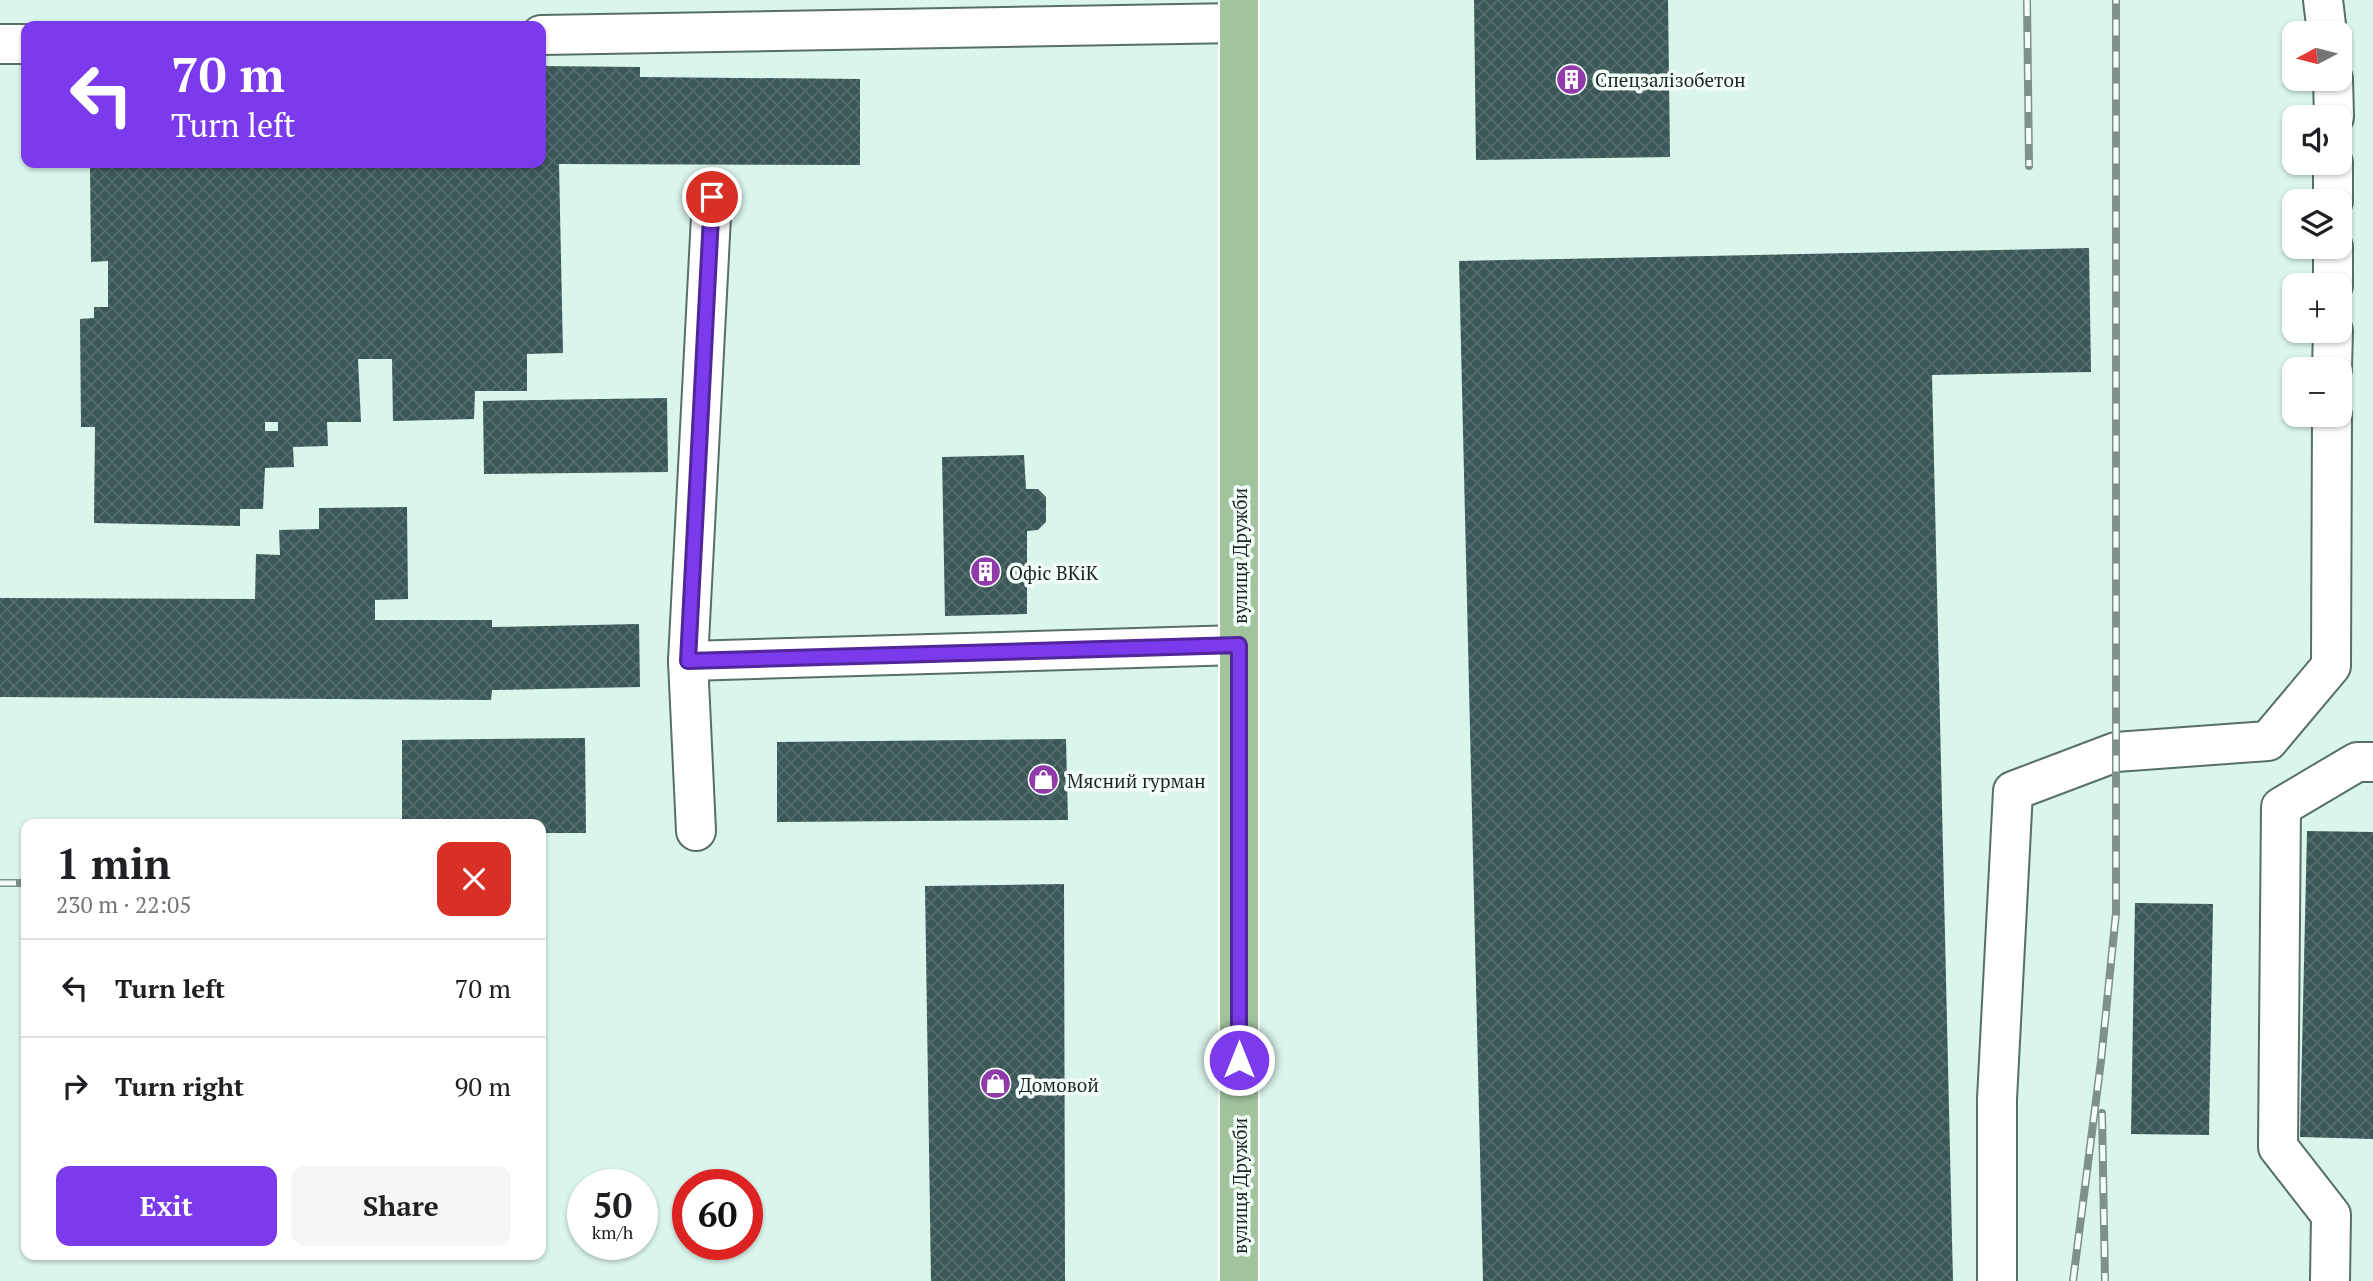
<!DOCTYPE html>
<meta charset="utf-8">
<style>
body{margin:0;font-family:"PT Serif",serif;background:#f6f6f6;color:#202124;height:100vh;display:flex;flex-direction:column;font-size:26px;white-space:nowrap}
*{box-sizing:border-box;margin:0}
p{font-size:23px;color:#757577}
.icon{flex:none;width:38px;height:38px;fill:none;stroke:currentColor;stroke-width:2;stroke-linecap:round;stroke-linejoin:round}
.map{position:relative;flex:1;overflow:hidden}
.details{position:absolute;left:21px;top:819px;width:525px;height:441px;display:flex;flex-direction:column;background:#fff;border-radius:14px;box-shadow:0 2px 5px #0004}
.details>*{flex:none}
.guide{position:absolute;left:21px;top:21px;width:525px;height:147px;border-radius:14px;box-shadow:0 2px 5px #0004;background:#7c3aed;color:#fff;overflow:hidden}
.needle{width:46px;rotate:263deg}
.controls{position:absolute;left:2282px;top:21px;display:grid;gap:14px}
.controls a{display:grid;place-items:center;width:70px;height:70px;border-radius:14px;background:#fff;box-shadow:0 2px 5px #0004;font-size:35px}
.speed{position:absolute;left:567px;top:1169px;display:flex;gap:14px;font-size:35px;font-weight:700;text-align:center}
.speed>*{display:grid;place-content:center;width:91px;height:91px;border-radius:50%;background:#fff;box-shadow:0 2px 5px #0004;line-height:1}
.speed small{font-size:18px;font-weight:400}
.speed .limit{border:10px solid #d22;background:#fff;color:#111}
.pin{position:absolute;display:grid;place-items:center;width:60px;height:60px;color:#fff;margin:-30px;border:4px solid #fff;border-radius:50%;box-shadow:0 2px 7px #0007}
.me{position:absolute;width:77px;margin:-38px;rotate:0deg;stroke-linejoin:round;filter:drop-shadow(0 0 5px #0008)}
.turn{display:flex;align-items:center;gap:24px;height:147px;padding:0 35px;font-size:32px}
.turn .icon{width:91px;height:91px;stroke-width:2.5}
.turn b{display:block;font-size:49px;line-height:60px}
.round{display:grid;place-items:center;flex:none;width:74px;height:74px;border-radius:14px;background:#f6f6f6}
.headline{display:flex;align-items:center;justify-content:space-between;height:119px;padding:0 35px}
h1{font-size:42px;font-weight:800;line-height:52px}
.primary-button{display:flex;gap:14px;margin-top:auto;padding:14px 35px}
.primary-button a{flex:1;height:80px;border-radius:14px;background:#7c3aed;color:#fff;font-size:28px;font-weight:800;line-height:80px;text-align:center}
.primary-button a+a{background:#f6f6f6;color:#202124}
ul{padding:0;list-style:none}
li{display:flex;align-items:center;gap:21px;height:98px;padding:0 35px;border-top:2px solid #e0e0e0}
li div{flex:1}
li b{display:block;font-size:26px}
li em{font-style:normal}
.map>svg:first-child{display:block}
.building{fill:url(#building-cross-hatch);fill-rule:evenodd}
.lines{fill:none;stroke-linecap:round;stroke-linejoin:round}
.minor-casing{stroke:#576f66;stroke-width:42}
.major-casing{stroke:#fff;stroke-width:42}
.minor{stroke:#fff;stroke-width:38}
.major{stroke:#a1c49d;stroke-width:38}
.rail-casing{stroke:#7e918a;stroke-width:8}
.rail{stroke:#f3fefa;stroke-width:5;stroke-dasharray:16;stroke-linecap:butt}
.route-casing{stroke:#51269a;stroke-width:18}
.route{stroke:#7c3aed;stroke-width:12}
.labels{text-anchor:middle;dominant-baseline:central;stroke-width:7;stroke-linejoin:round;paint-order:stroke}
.poi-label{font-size:19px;fill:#1a2421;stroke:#f3fefa;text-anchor:start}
.street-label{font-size:19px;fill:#1a2421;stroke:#f3fefa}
</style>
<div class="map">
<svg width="2373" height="1281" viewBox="0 0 2373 1281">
<defs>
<pattern id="building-cross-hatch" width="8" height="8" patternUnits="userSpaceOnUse" patternTransform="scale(1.75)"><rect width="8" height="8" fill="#3c5758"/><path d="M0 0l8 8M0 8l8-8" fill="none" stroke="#556b6c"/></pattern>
</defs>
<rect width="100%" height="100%" fill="#daf5eb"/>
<g class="building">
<path d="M1474,0h194l2,157 -194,3z"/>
<path d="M541,66l99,1v10l220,2v86l-301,-1 4,189 -36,1v37h-52l-1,28 -81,2 -1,-62h-34l3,63h-34l1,24 -35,1 1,20 -29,1 -2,41h-23v17l-146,-3 1,-96h-14l-1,-108 14,-1v-11h14v-46l-17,1 -1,-99h451zM265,422h13v9h-13z"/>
<path d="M2089,248l2,124 -159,3 21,906h-470l-24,-1020z"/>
<path d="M667,398l1,74 -184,2 -1,-73z"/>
<path d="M1024,455l2,34h12l8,8v25l-8,8 -11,1v83l-82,2 -3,-159z"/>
<path d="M407,507l1,92 -33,1v20h117v7l147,-3 1,63 -148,3 -1,10 -491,-3v-99l255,1 1,-45 24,1 -1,-25 40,-1v-21z"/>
<path d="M585,738l1,95h-45v-9h-139v-84z"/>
<path d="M1066,739l2,81 -291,2v-80z"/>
<path d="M2307,831l66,1v307l-73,-2z"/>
<path d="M1064,884l1,397h-134l-6,-395z"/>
<path d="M2135,903l78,1 -4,231 -78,-1z"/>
</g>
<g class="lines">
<defs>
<g id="minor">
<path d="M2323,0l4,33"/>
<path d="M541,35l698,-12"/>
<path d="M0,44h26"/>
<path d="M2333,79l1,38"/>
<path d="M2333,201v-38"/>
<path d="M2333,285v-38"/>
<path d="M2332,369l1,-38"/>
<path d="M688,661l551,-16"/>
<path d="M696,831l-8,-170 24,-464"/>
<path d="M1997,1281v-182l16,-308 103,-39 152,-11 63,-75 1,-251"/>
<path d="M2330,1281l1,-66 -53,-68 3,-340 76,-45h16"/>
</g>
<path id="major" d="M1239,1281v-1281"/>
</defs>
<use href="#minor" class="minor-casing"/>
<use href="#major" class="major-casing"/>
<use href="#minor" class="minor"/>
<use href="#major" class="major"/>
<defs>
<g id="rail">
<path d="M2027,0l2,166"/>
<path d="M0,883h26"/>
<path d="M2102,1113l3,168"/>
<path d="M2073,1281l28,-220 15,-148v-913"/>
</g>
</defs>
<use href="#rail" class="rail-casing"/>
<use href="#rail" class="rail"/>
</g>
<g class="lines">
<defs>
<path id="route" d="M712,197l-24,464 551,-16v415"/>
</defs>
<use href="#route" class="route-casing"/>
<use href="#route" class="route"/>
</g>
<defs>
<symbol id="building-disc" viewBox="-11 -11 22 22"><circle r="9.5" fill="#903ba9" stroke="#f3fefa"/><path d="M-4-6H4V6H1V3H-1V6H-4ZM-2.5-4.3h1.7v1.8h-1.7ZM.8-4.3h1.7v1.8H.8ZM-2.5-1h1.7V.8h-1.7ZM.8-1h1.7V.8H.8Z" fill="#fff"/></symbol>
<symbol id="shop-disc" viewBox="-11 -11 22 22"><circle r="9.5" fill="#903ba9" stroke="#f3fefa"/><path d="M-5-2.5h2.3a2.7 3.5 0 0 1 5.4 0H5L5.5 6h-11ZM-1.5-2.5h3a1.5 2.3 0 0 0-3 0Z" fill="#fff"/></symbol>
</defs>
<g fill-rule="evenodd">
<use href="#building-disc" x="1554" y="62" width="35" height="35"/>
<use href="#building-disc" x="968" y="554" width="35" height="35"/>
<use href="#shop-disc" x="1026" y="762" width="35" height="35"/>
<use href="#shop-disc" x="978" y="1066" width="35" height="35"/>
</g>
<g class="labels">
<g class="poi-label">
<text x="1595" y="79">Спецзалізобетон</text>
<text x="1009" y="572">Офіс ВКіК</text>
<text x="1067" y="780">Мясний гурман</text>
<text x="1019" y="1084">Домовой</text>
</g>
<g class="street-label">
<text transform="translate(1239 556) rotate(-90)">вулиця Дружби</text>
<text transform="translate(1239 1186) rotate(-90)">вулиця Дружби</text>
</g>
</g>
</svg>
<div class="controls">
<a><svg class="needle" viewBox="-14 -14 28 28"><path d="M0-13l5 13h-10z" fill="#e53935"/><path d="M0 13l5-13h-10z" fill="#757577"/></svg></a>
<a><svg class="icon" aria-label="sound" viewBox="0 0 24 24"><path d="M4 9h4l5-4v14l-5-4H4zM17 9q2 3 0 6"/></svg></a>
<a><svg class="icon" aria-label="layers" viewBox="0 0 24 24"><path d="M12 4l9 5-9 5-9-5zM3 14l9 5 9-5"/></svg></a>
<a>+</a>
<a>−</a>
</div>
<div class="speed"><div>50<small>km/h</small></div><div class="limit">60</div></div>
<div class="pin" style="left:712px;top:197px;background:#d93025"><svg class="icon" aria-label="arrive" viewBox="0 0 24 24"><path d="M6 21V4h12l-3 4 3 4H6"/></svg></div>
<svg class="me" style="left:1239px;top:1060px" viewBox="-20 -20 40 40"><circle r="17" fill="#7c3aed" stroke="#fff" stroke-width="3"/><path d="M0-11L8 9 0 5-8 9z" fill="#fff"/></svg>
<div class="guide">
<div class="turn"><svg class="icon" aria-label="left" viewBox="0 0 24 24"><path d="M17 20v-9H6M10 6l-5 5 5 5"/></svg><div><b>70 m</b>Turn left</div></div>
</div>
<section class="details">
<div class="headline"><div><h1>1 min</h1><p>230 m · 22:05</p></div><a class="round" style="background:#d93025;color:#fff"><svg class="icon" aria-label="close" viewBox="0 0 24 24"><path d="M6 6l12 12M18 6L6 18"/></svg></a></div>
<ul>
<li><svg class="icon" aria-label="left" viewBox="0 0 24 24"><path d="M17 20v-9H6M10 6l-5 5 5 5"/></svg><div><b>Turn left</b></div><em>70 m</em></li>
<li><svg class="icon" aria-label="right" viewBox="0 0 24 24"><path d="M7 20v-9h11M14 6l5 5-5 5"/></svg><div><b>Turn right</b></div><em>90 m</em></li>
</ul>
<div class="primary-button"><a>Exit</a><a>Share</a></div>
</section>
</div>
